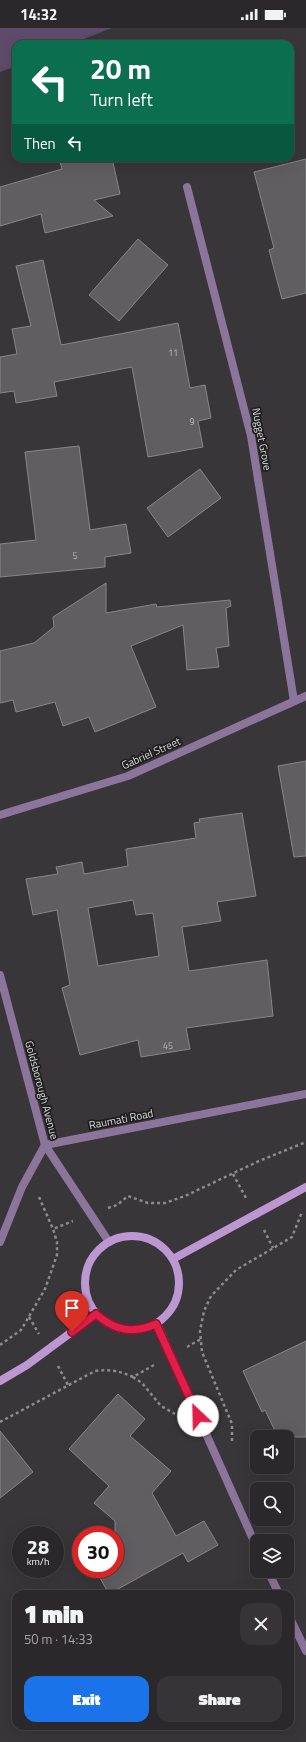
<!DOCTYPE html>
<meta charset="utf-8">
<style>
body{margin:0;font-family:"Titillium Web",sans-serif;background:#363437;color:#f1f3f6;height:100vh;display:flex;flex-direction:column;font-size:15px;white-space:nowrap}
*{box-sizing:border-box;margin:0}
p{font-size:13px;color:#a5a6a9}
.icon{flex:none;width:22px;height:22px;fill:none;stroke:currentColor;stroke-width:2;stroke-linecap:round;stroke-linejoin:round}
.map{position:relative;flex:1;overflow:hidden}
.panel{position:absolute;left:12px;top:1562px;width:282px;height:140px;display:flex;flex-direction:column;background:#2a282b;border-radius:12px;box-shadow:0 4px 16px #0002,0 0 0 1px #464447}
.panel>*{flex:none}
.top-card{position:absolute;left:12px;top:12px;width:282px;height:122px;border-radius:12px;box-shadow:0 4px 16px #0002,0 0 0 1px #464447;background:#0b6e4f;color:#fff;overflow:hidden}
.controls{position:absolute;left:250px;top:1402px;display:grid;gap:8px}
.controls a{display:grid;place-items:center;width:44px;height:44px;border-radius:8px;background:#2a282b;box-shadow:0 4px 16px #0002,0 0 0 1px #464447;font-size:20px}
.speed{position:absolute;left:12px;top:1498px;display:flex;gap:8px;font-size:20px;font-weight:700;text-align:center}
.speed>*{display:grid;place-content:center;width:52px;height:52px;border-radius:50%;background:#2a282b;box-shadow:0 4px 16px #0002,0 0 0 1px #464447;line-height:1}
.speed small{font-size:10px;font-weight:400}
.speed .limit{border:6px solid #d22;background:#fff;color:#111}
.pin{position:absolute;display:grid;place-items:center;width:34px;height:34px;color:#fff;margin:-41px -17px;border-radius:50% 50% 50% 0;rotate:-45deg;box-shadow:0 0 4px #0007}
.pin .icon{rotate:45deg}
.me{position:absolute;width:44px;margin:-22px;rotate:336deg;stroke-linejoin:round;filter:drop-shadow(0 0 3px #0008)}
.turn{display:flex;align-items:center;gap:14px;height:84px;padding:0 12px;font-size:18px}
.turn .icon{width:52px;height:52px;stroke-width:2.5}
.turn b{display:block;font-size:28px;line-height:34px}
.then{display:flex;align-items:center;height:38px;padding:0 12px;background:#0003;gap:8px;font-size:15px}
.round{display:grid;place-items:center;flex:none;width:42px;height:42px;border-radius:12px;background:#363437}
.summary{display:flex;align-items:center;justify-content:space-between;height:68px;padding:0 12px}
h1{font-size:24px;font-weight:800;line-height:30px}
.action{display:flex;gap:8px;margin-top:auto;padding:8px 12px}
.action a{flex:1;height:46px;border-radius:12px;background:#1a73e8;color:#fff;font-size:16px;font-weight:800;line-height:46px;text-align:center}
.action a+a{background:#363437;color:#f1f3f6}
.status{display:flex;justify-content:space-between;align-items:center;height:28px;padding:0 20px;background:#2a282b;direction:ltr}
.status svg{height:11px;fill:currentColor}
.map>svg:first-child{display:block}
.green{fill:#5e4b6a}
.building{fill:#605e61;stroke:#878688;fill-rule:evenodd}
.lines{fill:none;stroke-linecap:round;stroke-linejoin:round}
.path{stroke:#8c8b8d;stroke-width:2.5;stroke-dasharray:3 3;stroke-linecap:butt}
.minor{stroke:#8c759a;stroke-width:8}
.secondary{stroke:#bc97d2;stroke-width:8}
.route-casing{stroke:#92132f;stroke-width:10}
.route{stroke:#e11d48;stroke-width:7}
.labels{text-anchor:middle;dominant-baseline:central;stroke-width:3.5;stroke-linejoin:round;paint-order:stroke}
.number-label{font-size:9px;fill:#bcbabc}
.street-label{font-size:11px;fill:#dad9db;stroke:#1f1e1f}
</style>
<div class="status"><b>14:32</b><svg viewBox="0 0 49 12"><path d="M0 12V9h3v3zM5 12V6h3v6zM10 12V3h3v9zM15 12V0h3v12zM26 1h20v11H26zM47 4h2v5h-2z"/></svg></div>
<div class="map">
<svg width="306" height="1714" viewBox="0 0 306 1714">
<rect width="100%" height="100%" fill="#383639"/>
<path class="green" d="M0,0h112l-41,16h-55v22l-16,6z"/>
<g class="building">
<path d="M59,130h53l8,36 -26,6 19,16 -68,17 -4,-19 -41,12v-39l62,-18z"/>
<path d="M306,131v134l-24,6 -13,-49 5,-2 -20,-76z"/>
<path d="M138,211l30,26 -49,56 -30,-26z"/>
<path d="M43,232l18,85 117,-22 12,65 15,-3 6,33 -13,3 5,26 -55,10 -16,-90 -78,15 3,14 -41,7 -2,-12 -14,2v-36l17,-3 -5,-25 19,-3 -15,-60z"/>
<path d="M79,418l11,84 36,-6 5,29 -26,4v10l-105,10v-33l36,-4 -11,-88z"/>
<path d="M200,441l21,29 -53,39 -21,-29z"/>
<path d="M106,555v30l50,-9 1,3 73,-7 1,6 -5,2 3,38 -13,2 3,19 -32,3 -4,-45 -52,21 25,61 -61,25 -6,-15 -26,9 -8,-24 -39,10 -3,-12 -13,3v-52l34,-8 20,-16 -1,-10z"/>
<path d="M306,733v95l-12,1 -16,-91z"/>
<path d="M242,785l14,83 -39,6 4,19 -39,6 7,44 78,-11 6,56 -87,12 4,21 -49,8 -3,-17 -58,15 -18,-67 8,-3 -13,-75 -24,5 -7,-36 32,-5 -2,-7 26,-5 2,12 44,-8 -2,-17 70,-11 -2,-15 6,-1 -1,-3zM133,872l3,15 17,-2 6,43 -61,10 -10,-58z"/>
<path d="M306,1313v96h-28l-13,-27 -3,2 -19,-41z"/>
<path d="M118,1366l27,25 -15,17 41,35 -19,22 24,43 28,-15 14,24 -30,17 -5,-9 -74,41 -14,-25h20v-48l-21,-18 15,-17 -40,-37z"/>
<path d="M0,1403l33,41 -33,26z"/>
</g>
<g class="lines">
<g class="path">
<path d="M233,1146l13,24"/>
<path d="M39,1169l14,32"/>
<path d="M108,1180l9,-3 11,-9 20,7h17l20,-7 74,-35 47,-19"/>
<path d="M264,1202l9,18"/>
<path d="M29,1289l10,17"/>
<path d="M0,1317l21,-15 24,-41 12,-34v-13l-4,-13 20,-8"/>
<path d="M187,1319l14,-8"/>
<path d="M58,1338l10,19"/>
<path d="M133,1349l9,6 19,23 14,8"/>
<path d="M0,1394l95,-51c15,-2 25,0 38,6l21,-12"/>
<path d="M232,1413v-17l-30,-72 -2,-21 4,-20 7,-15 25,-26 56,-33 10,-25"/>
</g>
<g class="minor">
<path d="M187,159l64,249 43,265"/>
<path d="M0,787l128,-39 178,-80"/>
<path d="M0,947l45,170 64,97"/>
<path d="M0,1214l22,-55 23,-42 261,-51"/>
<path d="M157,1296l100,224"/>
<path d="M268,1543l11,23"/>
<path d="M290,1590l16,33"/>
</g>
<g class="secondary">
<circle cx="132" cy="1255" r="47"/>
<path d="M173,1231l133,-72"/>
<path d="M0,1353l27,-16 69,-51"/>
</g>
</g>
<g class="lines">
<defs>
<path id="route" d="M72,1304l24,-18c19,17 37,20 60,10l42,92"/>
</defs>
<use href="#route" class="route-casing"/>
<use href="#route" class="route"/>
</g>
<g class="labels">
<g class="number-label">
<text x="173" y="324">11</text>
<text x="192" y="393">9</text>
<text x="75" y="527">5</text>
<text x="168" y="1017">45</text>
</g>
<g class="street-label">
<text transform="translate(262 411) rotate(79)">Nugget Grove</text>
<text transform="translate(151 725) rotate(-24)">Gabriel Street</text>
<text transform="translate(42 1062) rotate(75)">Goldsborough Avenue</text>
<text transform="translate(121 1091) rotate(-11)">Raumati Road</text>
</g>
</g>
</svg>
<div class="controls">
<a><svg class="icon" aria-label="sound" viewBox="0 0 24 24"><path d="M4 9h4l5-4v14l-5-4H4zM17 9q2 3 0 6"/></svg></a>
<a><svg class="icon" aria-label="search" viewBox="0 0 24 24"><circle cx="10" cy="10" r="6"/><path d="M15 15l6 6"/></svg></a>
<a><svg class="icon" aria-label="layers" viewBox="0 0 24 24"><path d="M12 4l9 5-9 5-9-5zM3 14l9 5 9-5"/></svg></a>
</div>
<div class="speed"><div>28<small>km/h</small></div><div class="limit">30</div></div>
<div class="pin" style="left:72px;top:1304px;background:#d93025"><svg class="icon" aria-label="arrive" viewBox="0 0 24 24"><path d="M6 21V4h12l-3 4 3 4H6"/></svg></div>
<svg class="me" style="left:198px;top:1388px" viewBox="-20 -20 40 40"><circle r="19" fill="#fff"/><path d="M0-13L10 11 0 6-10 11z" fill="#e11d48"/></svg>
<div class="top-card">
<div class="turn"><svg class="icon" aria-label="left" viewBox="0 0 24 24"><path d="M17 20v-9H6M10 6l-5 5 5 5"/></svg><div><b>20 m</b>Turn left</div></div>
<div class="then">Then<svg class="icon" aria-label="left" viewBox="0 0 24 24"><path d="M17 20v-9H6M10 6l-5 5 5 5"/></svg></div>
</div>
<section class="panel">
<div class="summary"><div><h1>1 min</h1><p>50 m · 14:33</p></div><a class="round"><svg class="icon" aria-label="close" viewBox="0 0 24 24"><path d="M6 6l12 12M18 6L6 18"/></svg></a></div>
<div class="action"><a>Exit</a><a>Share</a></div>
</section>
</div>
